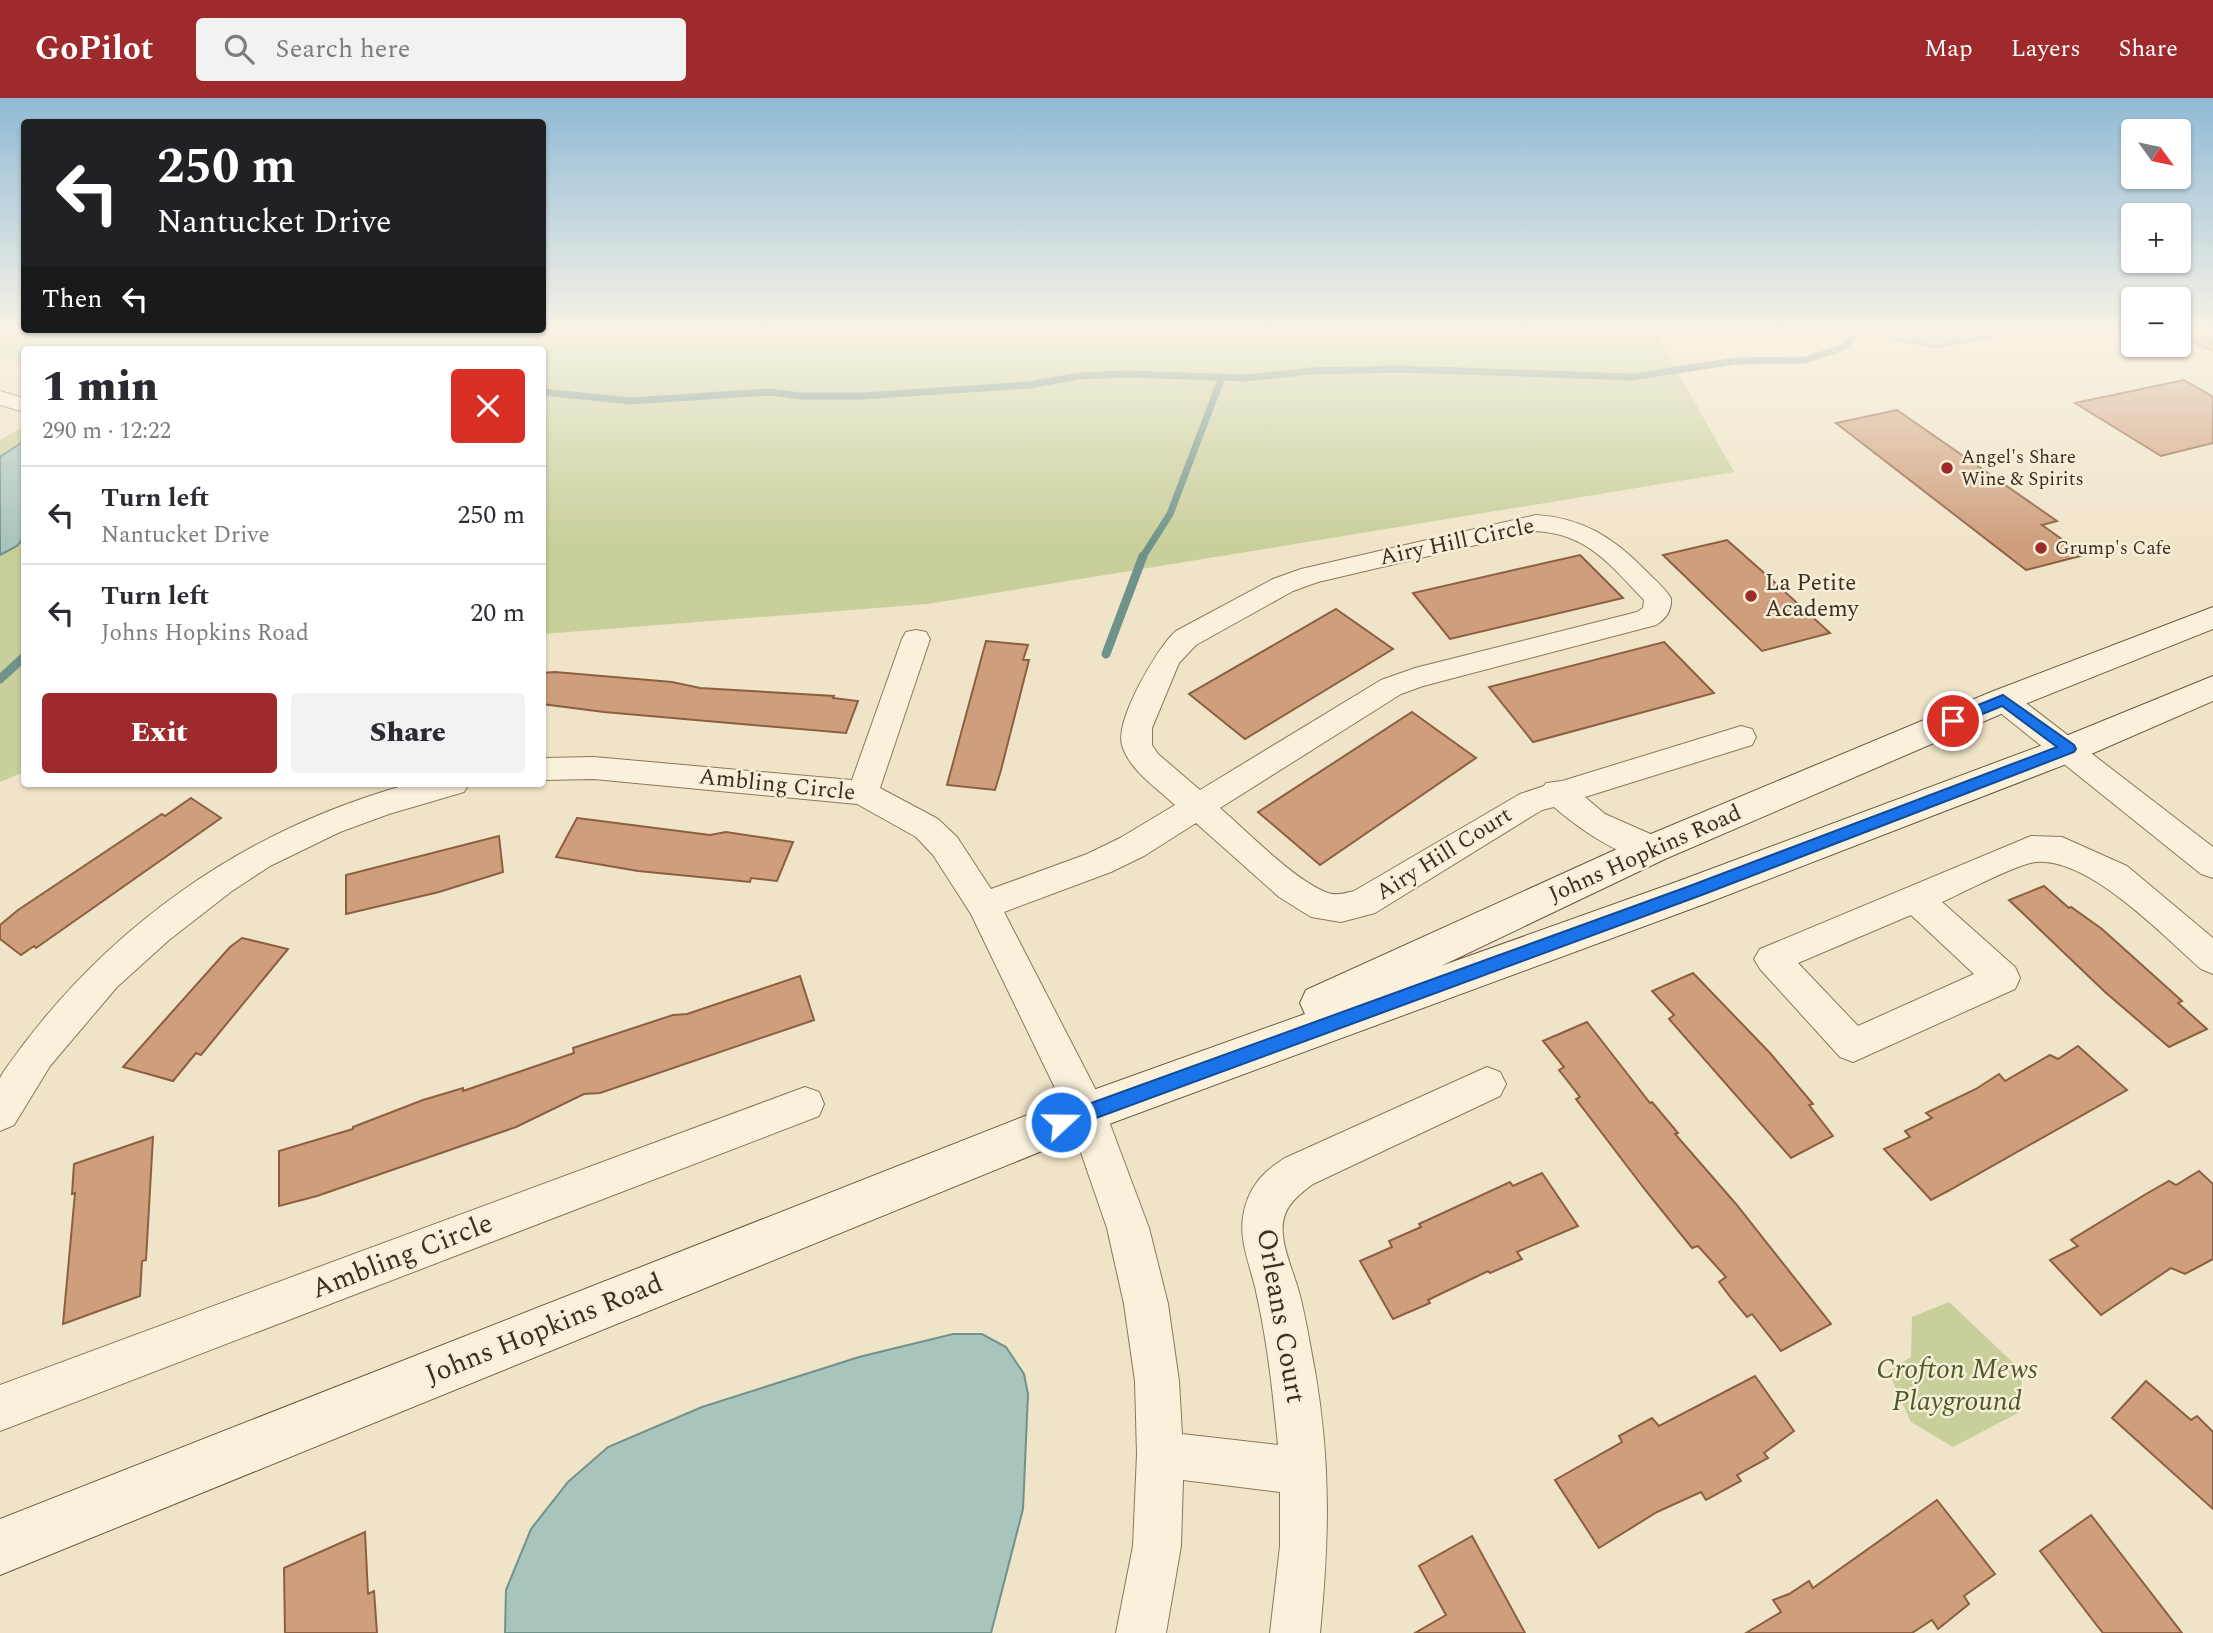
<!DOCTYPE html>
<meta charset="utf-8">
<style>
body{margin:0;font-family:Spectral,serif;background:#f2f2f3;color:#2b2b33;height:100vh;display:flex;flex-direction:column;font-size:26px;white-space:nowrap}
*{box-sizing:border-box;margin:0}
p{font-size:23px;color:#7c7c81}
.icon{flex:none;width:38px;height:38px;fill:none;stroke:currentColor;stroke-width:2;stroke-linecap:round;stroke-linejoin:round}
.map{position:relative;flex:1;overflow:hidden}
.details{position:absolute;left:21px;top:248px;width:525px;height:441px;display:flex;flex-direction:column;background:#fff;border-radius:7px;box-shadow:0 2px 5px #0004}
.details>*{flex:none}
.banner{position:absolute;left:21px;top:21px;width:525px;height:214px;border-radius:7px;box-shadow:0 2px 5px #0004;background:#202124;color:#fff;overflow:hidden}
.needle{width:46px;rotate:123deg}
.fabs{position:absolute;left:2121px;top:21px;display:grid;gap:14px}
.fabs a{display:grid;place-items:center;width:70px;height:70px;border-radius:7px;background:#fff;box-shadow:0 2px 5px #0004;font-size:35px}
.pin{position:absolute;display:grid;place-items:center;width:60px;height:60px;color:#fff;margin:-30px;border:4px solid #fff;border-radius:50%;box-shadow:0 2px 7px #0007}
.me{position:absolute;width:77px;margin:-38px;rotate:69deg;stroke-linejoin:round;filter:drop-shadow(0 0 5px #0008)}
.turn{display:flex;align-items:center;gap:24px;height:147px;padding:0 21px;font-size:32px}
.turn .icon{width:91px;height:91px;stroke-width:2.5}
.turn b{display:block;font-size:49px;line-height:60px}
.then{display:flex;align-items:center;height:66px;padding:0 21px;background:#0003;gap:14px;font-size:26px}
.round{display:grid;place-items:center;flex:none;width:74px;height:74px;border-radius:7px;background:#f2f2f3}
.summary{display:flex;align-items:center;justify-content:space-between;height:119px;padding:0 21px}
h1{font-size:42px;font-weight:800;line-height:52px}
.primary-button{display:flex;gap:14px;margin-top:auto;padding:14px 21px}
.primary-button a{flex:1;height:80px;border-radius:7px;background:#9e2a2b;color:#fff;font-size:28px;font-weight:800;line-height:80px;text-align:center}
.primary-button a+a{background:#f2f2f3;color:#2b2b33}
ul{padding:0;list-style:none}
li{display:flex;align-items:center;gap:21px;height:98px;padding:0 21px;border-top:2px solid #e1e1e2}
li div{flex:1}
li b{display:block;font-size:26px}
li em{font-style:normal}
header{display:flex;align-items:center;gap:42px;box-sizing:border-box;height:98px;padding:0 35px;background:#9e2a2b;color:#fff}
header strong{font-size:33px}
nav{display:flex;gap:38px;margin-inline-start:auto;font-size:24px}
.search{width:490px;height:63px;background:#f2f2f3;display:flex;align-items:center;gap:18px;box-sizing:border-box;padding:0 24px;border-radius:7px;color:#7c7c81;font-size:26px}
.map>svg:first-child{display:block}
.green{fill:#c9cf9b}
.water{fill:#a9c4bc;stroke:#6f938a;stroke-width:2}
.lines{fill:none;stroke-linecap:round;stroke-linejoin:round}
.stream-far1{stroke:#6f938a;stroke-width:7}
.stream{stroke:#6f938a;stroke-width:9}
.building{fill:#cf9f7d;stroke:#8d5f41;stroke-width:2}
.street-casing{stroke:#8d765c;stroke-width:2}
.secondary-casing{stroke:#6f573f;stroke-width:2}
.highway-casing{stroke:#5b4430;stroke-width:2}
.street{fill:#faf1dc;fill-rule:evenodd}
.secondary{fill:#faf1dc;fill-rule:evenodd}
.highway{fill:#e0a458;fill-rule:evenodd}
.route{fill:#1a73e8;stroke:#114b97;stroke-width:2}
.poi-dot{fill:#9e2a2b;stroke:#f7eed8;stroke-width:2.5}
.labels{text-anchor:middle;dominant-baseline:central;stroke-width:5;stroke-linejoin:round;paint-order:stroke}
.far-poi-label{font-size:19px;fill:#3d2e20;stroke:#f7eed8;text-anchor:start}
.street-label{font-size:23px;fill:#3d2e20;stroke:#f7eed8}
.poi-label{font-size:23px;fill:#3d2e20;stroke:#f7eed8;text-anchor:start}
.near-street-label{font-size:28px;fill:#3d2e20;stroke:#f7eed8}
.near-park-label{font-size:28px;font-style:italic;fill:#4d5a26;stroke:#f7eed8}
</style>
<header>
<strong>GoPilot</strong>
<div class="search"><svg class="icon" aria-label="search" viewBox="0 0 24 24"><circle cx="10" cy="10" r="6"/><path d="M15 15l6 6"/></svg>Search here</div>
<nav><a>Map</a><a>Layers</a><a>Share</a></nav>
</header>
<div class="map">
<svg width="2213" height="1535" viewBox="0 0 2213 1535">
<rect width="100%" height="100%" fill="#f0e4c8"/>
<g class="green">
<path d="M4,230h1644l10,9 76,135 -806,132 -385,30 -1,-284h-518v14l-24,-6v-28z"/>
<path d="M24,328v346l-24,10v-342z"/>
<path d="M1949,1204l74,70 -5,41 -65,34 -42,-25 -23,-51 23,-14 1,-40z"/>
</g>
<g class="water">
<path d="M1894,230h143l-101,19 -50,-9 1,-6z"/>
<path d="M24,343v96l-7,9 -17,9v-98z"/>
<path d="M953,1236h29l24,13 18,27 4,20 -5,115 -32,124h-486l1,-43 25,-61 37,-47 40,-35 94,-40 157,-50z"/>
</g>
<g class="lines">
<g class="stream-far1">
<path d="M542,294l89,9 138,-9 32,4h61l167,-11 50,-9 48,-2 119,4 66,-7 87,-2 233,8 103,-16 71,-1 38,-13 17,-17 36,-2"/>
<path d="M1142,460l28,-44 52,-137"/>
</g>
<g class="stream">
<path d="M1106,556l37,-98"/>
<path d="M0,581l24,-22"/>
</g>
</g>
<g class="building">
<path d="M2184,282l29,17v46l-52,13 -86,-53z"/>
<path d="M1897,312l160,111 -15,4 42,30 -58,15 -190,-147z"/>
<path d="M1727,442l45,40 58,53 -68,18 -99,-96z"/>
<path d="M1580,457l43,43 -173,41 -37,-46z"/>
<path d="M1336,511l57,40 -148,90 -56,-45z"/>
<path d="M986,543l42,4 -5,15h6l-28,110 -6,20 -48,-5z"/>
<path d="M1664,544l50,51 -181,49 -44,-55z"/>
<path d="M555,574l117,10 28,6 134,8 -1,2 25,3 -12,32 -242,-21 -62,-8v-31z"/>
<path d="M1412,614l64,46 -156,107 -62,-53z"/>
<path d="M191,700l30,20 -185,130 -2,-2 -13,9 -21,-16v-14l18,-15 144,-96 3,2z"/>
<path d="M577,720l133,17 16,-3 67,10 -16,39 -26,-3 -1,4 -112,-11 -82,-14z"/>
<path d="M499,738l4,36 -64,20 -93,22v-39z"/>
<path d="M2044,788l25,22 2,-1 31,22 80,72 -4,2 29,26 -38,18 -64,-55 -96,-92z"/>
<path d="M242,840l46,11 -87,106 -5,-2 -23,28 -50,-14 107,-120z"/>
<path d="M1693,875l77,80 43,51 -4,1 24,31 -42,22 -122,-139 5,-4 -22,-24z"/>
<path d="M800,878l14,44 -214,73 -16,1 -68,33 -199,69 -38,10v-55l74,-22v-2l70,-27 40,-12v3l111,-38 -1,-5 100,-33 14,-1z"/>
<path d="M1587,924l63,81 2,-1 26,31 -3,1 61,70 95,120 -50,27 -29,-37 -5,3 -16,-19 -12,-16 7,-5 -28,-31 -6,2 -46,-57 -70,-92 4,-2 -21,-27 5,-3 -21,-26z"/>
<path d="M2078,948l49,44 -179,101 -17,9 -47,-51 26,-12 -5,-6 27,-13 -6,-5 50,-24 23,-15 6,7 45,-26 8,4z"/>
<path d="M153,1039l-7,123 -4,1 -2,35 -77,28 12,-131 -3,1 2,-30z"/>
<path d="M2199,1073l14,13v75l-28,15 -14,-6 -70,47 -51,-55 28,-14 -7,-6 75,-46 23,-13 7,4z"/>
<path d="M1542,1075l36,53 -61,26 5,7 -32,14 -2,-2 -60,29 2,3 -37,16 -33,-58 32,-14 -3,-6 32,-14 -2,-3 91,-42 3,4z"/>
<path d="M1755,1278l39,55 -30,22 4,5 -31,17 4,6 -35,19 -5,-8 -44,20 -58,36 -44,-68 67,-38 -3,-6 33,-18 7,8z"/>
<path d="M2146,1283l45,39 6,-4 16,16v77l-101,-91z"/>
<path d="M1937,1402l58,74 -31,22 5,8 -31,25 -6,-9 -20,13h-166l35,-21 -8,-12 16,-6 20,-13 4,7z"/>
<path d="M2091,1417l30,39 61,79h-79l-5,-6 -58,-76z"/>
<path d="M365,1434l3,62 6,-3 3,42h-92l-1,-65z"/>
<path d="M1472,1438l53,97h-110l31,-18 -27,-49z"/>
</g>
<g class="lines">
<defs>
<g id="street">
<path d="M0,293l24,7v14l-24,-7z"/>
<path d="M1536,417c46,3 77,22 109,55 9,9 19,17 26,28 1,12 -5,21 -15,27l-233,61 -22,8 -181,114c28,24 75,73 108,85 8,3 18,0 26,-2l166,-97 24,-8 2,-3 16,-2 179,-55 11,3 4,8 -4,8 -167,52 20,17 59,26 4,9 -4,9c-32,10 -87,-31 -110,-51l-12,3 -167,103 -34,9 -30,-5 -32,-20 -83,-74 -52,33 -33,16 -107,40 97,188 48,128 19,76 11,77 3,53 96,11c-5,-50 -10,-100 -21,-149 -5,-27 -18,-52 -14,-79 4,-28 19,-45 42,-59l202,-91 13,5 6,12 -6,12 -187,88c-19,14 -33,26 -30,52 2,18 11,38 16,56 7,26 11,53 16,79 16,92 14,170 5,262h-50l10,-87v-54l-97,-12 -2,66 -15,87h-50l17,-87 4,-92 -2,-73 -11,-77 -17,-76 -39,-113 -97,-201 -38,-59 -17,-18 -59,-33 -263,-25 -52,1v-22l52,-1 258,23 50,-141 4,-7 10,-2 10,2 4,7 -50,149 58,31 19,18 34,52 96,-35 33,-16 55,-33c-18,-17 -46,-35 -53,-60 -7,-24 35,-98 54,-114l97,-52 28,-10zM1536,433c52,3 74,34 108,69l-1,8 -6,4 -222,56 -34,12 -181,110 -42,-36 -6,-9v-17l27,-65 17,-18 97,-54 25,-9z"/>
<path d="M2003,592l10,3 200,154v31l-12,-4 -208,-167 -5,-7 5,-7z"/>
<path d="M409,686h60l-5,8 -75,22 -49,18 -70,34 -38,25 -63,49 -52,47 -67,79 -36,59 -14,6v-53l4,-7c99,-142 238,-241 405,-287z"/>
<path d="M2031,738l31,1 65,29 86,72v36l-12,-5c-39,-34 -111,-111 -165,-107 -17,1 -74,31 -94,40l73,65 5,11 -5,11 -162,73 -13,-5 -80,-88 -6,-10 6,-10zM1911,817l63,59 -116,52 -60,-63z"/>
<path d="M805,989l14,5 5,12 -5,12 -819,315v-46z"/>
</g>
<path id="secondary" d="M2213,509v22l-198,79 -350,151 -224,107 238,-85 377,-141 157,-64v25l-131,57 -375,145 -606,224 -1101,448v-56l1071,-421 234,-84 -5,-11 6,-13 333,-151 352,-147z"/>
<path id="highway" d="M2179,230h24l10,6v17l-34,-16z"/>
</defs>
<use href="#street" class="street-casing"/>
<use href="#secondary" class="secondary-casing"/>
<use href="#highway" class="highway-casing"/>
<use href="#street" class="street"/>
<use href="#secondary" class="secondary"/>
<use href="#highway" class="highway"/>
</g>
<linearGradient id="sky" x2="0" y2="1"><stop stop-color="#8fbad6"/><stop offset="0.52" stop-color="#f8f3e6"/><stop offset="1" stop-color="#f8f3e6" stop-opacity="0"/></linearGradient>
<rect width="2213" height="445" fill="url(#sky)"/>
<path class="route" d="M2003,597l71,50 2,4 -2,3 -375,144 -638,235 -6,-3 -3,-6 3,-6 6,-2 626,-227 370,-140 -55,-41 -49,20 -7,-5 2,-4z"/>
<g class="poi-dot">
<circle cx="1947" cy="370" r="7"/>
<circle cx="2041" cy="450" r="7"/>
<circle cx="1751" cy="498" r="7"/>
</g>
<g class="labels">
<g class="far-poi-label">
<text x="1961" y="359">Angel's Share<tspan x="1961" dy="22">Wine &amp; Spirits</tspan></text>
<text x="2055" y="450">Grump's Cafe</text>
</g>
<g class="street-label">
<text transform="translate(1457 444) rotate(-12)">Airy Hill Circle</text>
<text transform="translate(777 687) rotate(6)">Ambling Circle</text>
<text transform="translate(1444 756) rotate(-32)">Airy Hill Court</text>
<text transform="translate(1645 756) rotate(-24)">Johns Hopkins Road</text>
</g>
<g class="poi-label">
<text x="1765" y="485">La Petite<tspan x="1765" dy="26">Academy</tspan></text>
</g>
<g class="near-street-label">
<text transform="translate(402 1158) rotate(-21)">Ambling Circle</text>
<text transform="translate(1281 1218) rotate(80)">Orleans Court</text>
<text transform="translate(544 1231) rotate(-22)">Johns Hopkins Road</text>
</g>
<g class="near-park-label">
<text x="1957" y="1271">Crofton Mews<tspan x="1957" dy="32">Playground</tspan></text>
</g>
</g>
</svg>
<div class="fabs">
<a><svg class="needle" viewBox="-14 -14 28 28"><path d="M0-13l5 13h-10z" fill="#e53935"/><path d="M0 13l5-13h-10z" fill="#7c7c81"/></svg></a>
<a>+</a>
<a>−</a>
</div>
<div class="pin" style="left:1953px;top:623px;background:#d93025"><svg class="icon" aria-label="arrive" viewBox="0 0 24 24"><path d="M6 21V4h12l-3 4 3 4H6"/></svg></div>
<svg class="me" style="left:1061px;top:1024px" viewBox="-20 -20 40 40"><circle r="17" fill="#1a73e8" stroke="#fff" stroke-width="3"/><path d="M0-11L8 9 0 5-8 9z" fill="#fff"/></svg>
<div class="banner">
<div class="turn"><svg class="icon" aria-label="left" viewBox="0 0 24 24"><path d="M17 20v-9H6M10 6l-5 5 5 5"/></svg><div><b>250 m</b>Nantucket Drive</div></div>
<div class="then">Then<svg class="icon" aria-label="left" viewBox="0 0 24 24"><path d="M17 20v-9H6M10 6l-5 5 5 5"/></svg></div>
</div>
<section class="details">
<div class="summary"><div><h1>1 min</h1><p>290 m · 12:22</p></div><a class="round" style="background:#d93025;color:#fff"><svg class="icon" aria-label="close" viewBox="0 0 24 24"><path d="M6 6l12 12M18 6L6 18"/></svg></a></div>
<ul>
<li><svg class="icon" aria-label="left" viewBox="0 0 24 24"><path d="M17 20v-9H6M10 6l-5 5 5 5"/></svg><div><b>Turn left</b><p>Nantucket Drive</p></div><em>250 m</em></li>
<li><svg class="icon" aria-label="left" viewBox="0 0 24 24"><path d="M17 20v-9H6M10 6l-5 5 5 5"/></svg><div><b>Turn left</b><p>Johns Hopkins Road</p></div><em>20 m</em></li>
</ul>
<div class="primary-button"><a>Exit</a><a>Share</a></div>
</section>
</div>
